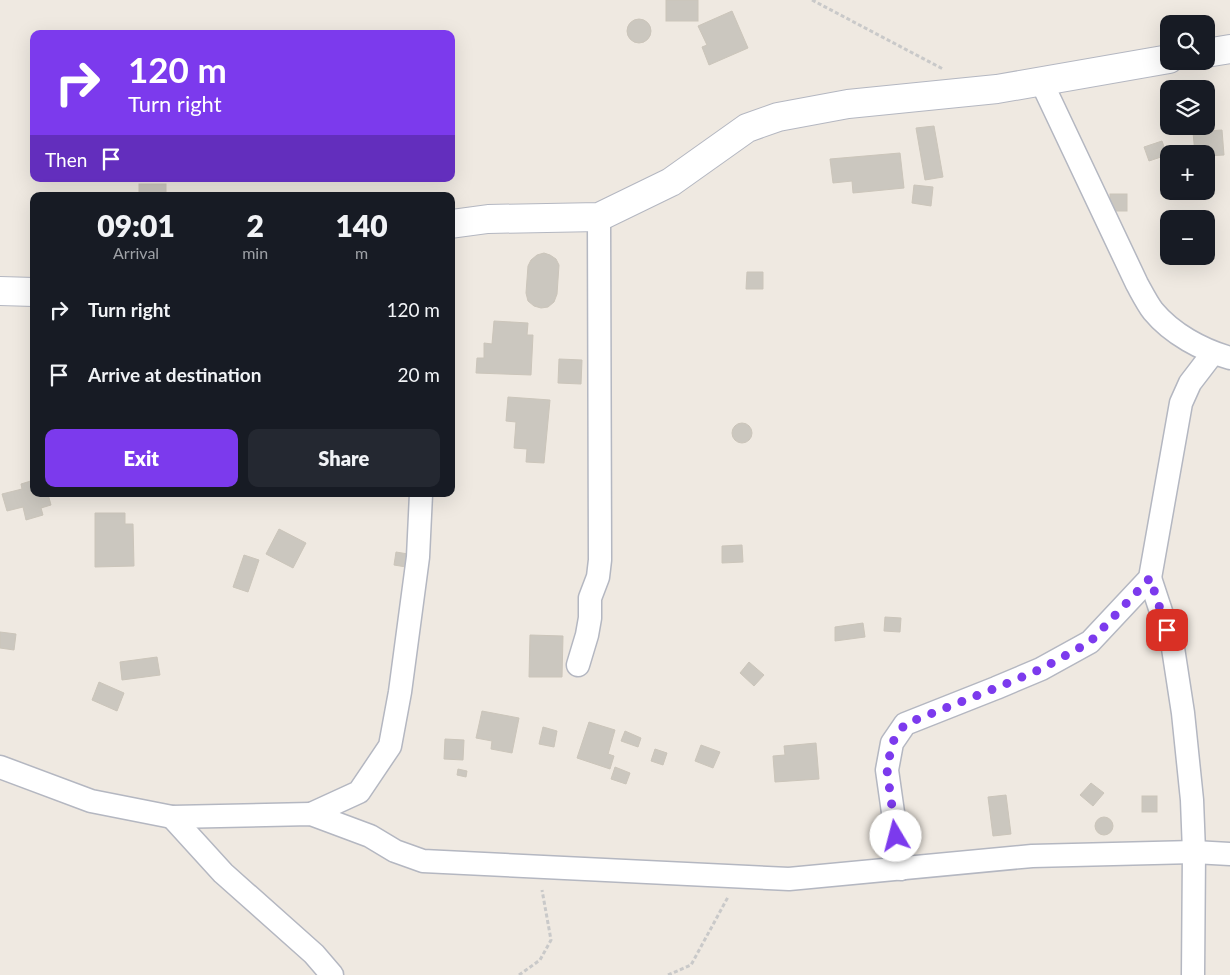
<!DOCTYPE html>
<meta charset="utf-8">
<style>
body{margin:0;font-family:Lato,sans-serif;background:#242831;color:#f1f3f6;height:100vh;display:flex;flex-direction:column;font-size:19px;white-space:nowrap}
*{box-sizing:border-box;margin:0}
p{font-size:16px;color:#9ea1a6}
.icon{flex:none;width:28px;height:28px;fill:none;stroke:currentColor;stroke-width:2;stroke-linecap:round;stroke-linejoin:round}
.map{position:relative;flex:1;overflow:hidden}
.panel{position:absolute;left:30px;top:192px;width:425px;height:305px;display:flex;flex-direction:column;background:#171b24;border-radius:10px;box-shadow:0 5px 20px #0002}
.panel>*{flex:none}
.guide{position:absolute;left:30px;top:30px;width:425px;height:152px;border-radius:10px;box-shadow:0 5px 20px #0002;background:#7c3aed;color:#fff;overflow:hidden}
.buttons{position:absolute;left:1160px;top:15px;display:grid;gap:10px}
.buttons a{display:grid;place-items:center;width:55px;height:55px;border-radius:10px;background:#171b24;box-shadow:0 5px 20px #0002;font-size:25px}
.pin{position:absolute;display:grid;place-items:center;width:42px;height:42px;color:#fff;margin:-21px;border-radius:10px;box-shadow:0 2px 8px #0006}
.me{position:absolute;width:55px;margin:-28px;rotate:352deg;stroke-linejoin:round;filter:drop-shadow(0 0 4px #0008)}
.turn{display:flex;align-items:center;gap:18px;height:105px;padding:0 15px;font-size:22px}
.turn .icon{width:65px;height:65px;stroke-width:2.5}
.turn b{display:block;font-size:35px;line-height:42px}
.then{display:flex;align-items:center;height:48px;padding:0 15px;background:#0003;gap:10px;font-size:19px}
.eta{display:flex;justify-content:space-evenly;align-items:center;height:85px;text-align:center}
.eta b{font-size:30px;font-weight:800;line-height:35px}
.button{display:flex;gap:10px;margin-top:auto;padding:10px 15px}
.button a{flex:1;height:58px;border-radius:10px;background:#7c3aed;color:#fff;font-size:20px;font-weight:800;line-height:58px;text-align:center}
.button a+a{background:#242831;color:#f1f3f6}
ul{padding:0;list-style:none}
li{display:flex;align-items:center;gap:15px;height:65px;padding:0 15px}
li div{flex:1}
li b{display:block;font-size:19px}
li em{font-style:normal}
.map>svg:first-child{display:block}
.building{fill:#cbc7bf;stroke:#cbc5ba}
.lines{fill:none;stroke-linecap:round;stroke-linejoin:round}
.minor-casing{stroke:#b4b7c1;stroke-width:25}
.tertiary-casing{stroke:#b4b7c1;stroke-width:30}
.path{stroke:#c9c9c9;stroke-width:3;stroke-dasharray:4 2.5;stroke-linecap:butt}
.minor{stroke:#fff;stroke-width:22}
.tertiary{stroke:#fff;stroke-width:28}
.route{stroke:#7c3aed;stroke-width:9;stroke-dasharray:0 16.2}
</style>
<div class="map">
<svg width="1230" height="975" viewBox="0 0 1230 975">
<rect width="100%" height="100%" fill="#efe9e1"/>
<g class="building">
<rect x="666" y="0" width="32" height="21"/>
<path d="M732,11l16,37 -39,17 -7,-18 5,-2 -9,-19z"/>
<circle cx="639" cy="31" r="12"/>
<path d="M934,126l9,51 -18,3 -9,-52z"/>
<path d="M1222,130l2,25 -18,1v-2h-11l-2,-22z"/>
<path d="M1162,141l5,14 -18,6 -5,-14z"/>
<path d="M900,153l4,35 -51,5 -1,-12 -19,2 -3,-24z"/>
<rect x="139" y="184" width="27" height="12"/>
<path d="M914,185l19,2 -2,19 -19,-3z"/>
<rect x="1110" y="194" width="17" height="17"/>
<path d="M544,253l6,2 6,4 3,6 -2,29 -3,8 -6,5 -7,1 -7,-2 -6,-5 -2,-8 2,-27 3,-6 6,-5z"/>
<path d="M747,272h16v17h-17z"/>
<path d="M494,321l34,2 -1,12h6l-2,40 -55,-2 1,-15h7v-15l8,1z"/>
<path d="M559,359l23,1 -1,24 -23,-1z"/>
<path d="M508,397l42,3 -6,63 -18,-1 1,-13 -13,-1 2,-26 -10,-1z"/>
<circle cx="742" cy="433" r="10"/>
<path d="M34,480v14h14l3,11 -10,3 2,7 -17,5 -3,-13 -16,4 -5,-17 20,-5 -1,-5z"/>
<path d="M95,513h30v11h8l1,42 -39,1z"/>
<path d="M279,529l27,14 -13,25 -27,-14z"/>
<path d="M742,545l1,17 -21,1v-17z"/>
<path d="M396,552l12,2 -2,13 -12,-2z"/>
<path d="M244,555l15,5 -11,32 -15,-5z"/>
<path d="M885,617l16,1 -1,14 -16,-1z"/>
<path d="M863,623l2,14 -30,4v-14z"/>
<path d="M0,632l16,2 -2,16 -14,-2z"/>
<path d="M530,635l33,1 -1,41h-33z"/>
<path d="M157,657l3,18 -38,5 -2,-18z"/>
<path d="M749,662l15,13 -10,11 -14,-13z"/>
<path d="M99,682l25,11 -7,18 -25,-11z"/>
<path d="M482,711l37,7 -7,35 -21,-4 1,-8 -16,-3z"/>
<path d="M589,722l26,8 -7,24 6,2 -4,13 -33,-11z"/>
<path d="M543,727l14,4 -3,16 -15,-3z"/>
<path d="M625,731l16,7 -3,9 -17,-6z"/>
<path d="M445,739l19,1 -1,20 -19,-1z"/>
<path d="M816,743l3,36 -44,3 -2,-26 12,-1 -1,-9z"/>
<path d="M701,745l19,7 -7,16 -18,-7z"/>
<path d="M655,749l12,4 -4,12 -12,-4z"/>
<path d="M615,767l15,6 -4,11 -15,-5z"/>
<path d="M458,769l9,2 -1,6 -9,-2z"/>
<path d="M1091,783l13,10 -11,13 -13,-11z"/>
<path d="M1006,795l5,39 -18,2 -5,-39z"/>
<rect x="1142" y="796" width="15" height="16"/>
<circle cx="1104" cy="826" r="9"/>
</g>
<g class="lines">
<defs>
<g id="minor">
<path d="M1041,81l96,203c5,9 10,19 16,27 19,23 49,39 77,47"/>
<path d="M1150,578l23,70 10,65 9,87 2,52 -1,123"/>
<path d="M578,665l9,-30 3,-17v-20l8,-21 2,-17 -1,-343"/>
<path d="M0,767l91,34 81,16 139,-3 59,22 25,15 28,10 366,18 243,-23 162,-4 36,2"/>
<path d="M311,814l48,-22 31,-46 10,-54 18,-135 3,-63"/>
<path d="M172,817l51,56 91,81 18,21"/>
<path d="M901,869l-14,-99 5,-27 13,-19 91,-36 45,-19 49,-27 60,-64 31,-175 9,-20 23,-30"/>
</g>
<g id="tertiary">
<path d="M1206,53l24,-4"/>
<path d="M451,224l37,-5 111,-2 72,-35 76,-54 31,-11 70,-13 149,-15 172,-30"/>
<path d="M0,291l34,1"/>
</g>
</defs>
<use href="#minor" class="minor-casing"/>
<use href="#tertiary" class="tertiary-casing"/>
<g class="path">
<path d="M812,0l131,69"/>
<path d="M519,975l21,-15 11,-20 -9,-50"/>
<path d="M668,975l23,-10 37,-68"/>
</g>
<use href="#minor" class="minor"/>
<use href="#tertiary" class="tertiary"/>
</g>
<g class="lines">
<path class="route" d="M896,836l-9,-66 5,-27 13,-19 91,-36 45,-19 49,-27 60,-64 17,52"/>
</g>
</svg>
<div class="buttons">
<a><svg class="icon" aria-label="search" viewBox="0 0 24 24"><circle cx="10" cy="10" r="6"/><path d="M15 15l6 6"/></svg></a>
<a><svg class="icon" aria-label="layers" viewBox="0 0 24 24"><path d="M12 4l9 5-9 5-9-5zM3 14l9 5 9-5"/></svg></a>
<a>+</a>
<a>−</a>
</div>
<div class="pin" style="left:1167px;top:630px;background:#d93025"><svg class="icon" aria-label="arrive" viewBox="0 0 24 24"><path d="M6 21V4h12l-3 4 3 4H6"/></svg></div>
<svg class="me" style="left:896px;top:836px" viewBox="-20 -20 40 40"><circle r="19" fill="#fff"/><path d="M0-13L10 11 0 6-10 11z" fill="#7c3aed"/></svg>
<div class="guide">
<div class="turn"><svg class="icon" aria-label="right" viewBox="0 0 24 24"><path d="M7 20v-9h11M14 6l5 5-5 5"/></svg><div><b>120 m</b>Turn right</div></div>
<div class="then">Then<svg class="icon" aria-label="arrive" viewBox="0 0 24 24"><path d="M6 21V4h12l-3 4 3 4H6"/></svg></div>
</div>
<section class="panel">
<div class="eta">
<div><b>09:01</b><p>Arrival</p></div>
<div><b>2</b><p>min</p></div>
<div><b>140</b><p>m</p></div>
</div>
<ul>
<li><svg class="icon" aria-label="right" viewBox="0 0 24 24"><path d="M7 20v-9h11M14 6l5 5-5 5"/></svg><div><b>Turn right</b></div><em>120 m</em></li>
<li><svg class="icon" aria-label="arrive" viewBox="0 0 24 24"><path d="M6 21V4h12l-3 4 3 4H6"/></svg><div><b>Arrive at destination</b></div><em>20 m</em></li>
</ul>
<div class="button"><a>Exit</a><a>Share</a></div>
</section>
</div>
